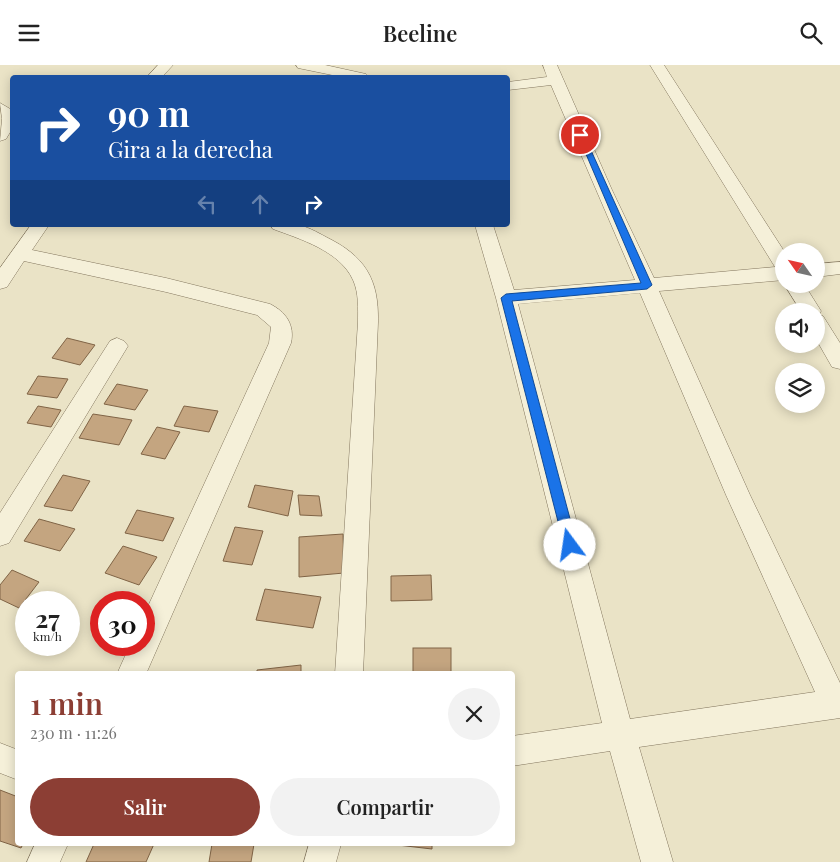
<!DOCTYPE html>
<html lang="es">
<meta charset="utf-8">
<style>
body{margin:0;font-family:"Playfair Display",serif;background:#f2f2f2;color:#222;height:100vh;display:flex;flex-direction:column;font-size:19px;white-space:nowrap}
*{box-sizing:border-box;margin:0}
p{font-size:16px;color:#767676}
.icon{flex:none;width:28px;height:28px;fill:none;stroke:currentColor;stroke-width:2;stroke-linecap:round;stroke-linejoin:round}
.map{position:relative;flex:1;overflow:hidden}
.panel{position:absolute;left:15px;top:606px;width:500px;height:175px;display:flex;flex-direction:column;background:#fff;border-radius:5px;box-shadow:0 2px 12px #0003}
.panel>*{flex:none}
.hud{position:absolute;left:10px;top:10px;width:500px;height:152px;border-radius:5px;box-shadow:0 2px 12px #0003;background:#1a4fa0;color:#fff;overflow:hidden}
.needle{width:32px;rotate:304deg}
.buttons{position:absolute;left:775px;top:178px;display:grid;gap:10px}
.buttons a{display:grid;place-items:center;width:50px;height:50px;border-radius:50%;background:#fff;box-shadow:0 2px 12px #0003;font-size:25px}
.speed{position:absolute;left:15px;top:526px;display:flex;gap:10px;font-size:25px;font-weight:700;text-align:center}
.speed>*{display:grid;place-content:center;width:65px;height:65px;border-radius:50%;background:#fff;box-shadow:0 2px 12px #0003;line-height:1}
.speed small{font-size:12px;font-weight:400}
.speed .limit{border:8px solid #d22;background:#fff;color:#111}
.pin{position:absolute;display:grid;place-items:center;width:42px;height:42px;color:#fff;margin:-21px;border:2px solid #fff;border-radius:50%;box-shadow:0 1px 5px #0007}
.me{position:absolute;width:55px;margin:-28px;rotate:346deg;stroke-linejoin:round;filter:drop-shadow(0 0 4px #0008)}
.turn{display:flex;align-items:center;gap:18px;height:105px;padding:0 15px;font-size:22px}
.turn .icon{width:65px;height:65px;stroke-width:2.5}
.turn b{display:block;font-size:35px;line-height:42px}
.lanes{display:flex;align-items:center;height:48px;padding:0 15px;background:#0003;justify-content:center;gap:25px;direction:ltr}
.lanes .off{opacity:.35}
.round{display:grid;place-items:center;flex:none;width:52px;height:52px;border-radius:26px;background:#f2f2f2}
.summary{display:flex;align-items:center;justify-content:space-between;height:85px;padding:0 15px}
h1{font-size:30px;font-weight:600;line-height:38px;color:#8c3e34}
.cta{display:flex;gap:10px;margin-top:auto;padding:10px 15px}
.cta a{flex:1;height:58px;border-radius:30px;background:#8c3e34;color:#fff;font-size:20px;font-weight:600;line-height:58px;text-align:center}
.cta a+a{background:#f2f2f2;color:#222}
header{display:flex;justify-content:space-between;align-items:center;height:65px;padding:0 15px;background:#fff;font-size:22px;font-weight:600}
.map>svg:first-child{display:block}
.building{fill:#c4a580;stroke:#806446}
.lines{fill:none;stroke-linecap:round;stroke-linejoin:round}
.minor-casing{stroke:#83765e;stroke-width:1}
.minor{fill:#f5f0d9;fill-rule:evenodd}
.route{fill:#1a73e8;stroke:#114b97}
</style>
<header><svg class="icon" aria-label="menu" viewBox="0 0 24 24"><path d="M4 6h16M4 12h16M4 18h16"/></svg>Beeline<svg class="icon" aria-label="search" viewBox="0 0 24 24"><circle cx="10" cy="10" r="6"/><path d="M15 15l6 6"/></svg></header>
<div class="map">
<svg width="840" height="797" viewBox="0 0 840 797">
<rect width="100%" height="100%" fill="#eae3c6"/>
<g class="building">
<path d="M67,273l28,7 -15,20 -28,-7z"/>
<path d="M38,311l30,3 -11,19 -30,-4z"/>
<path d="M117,319l31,6 -13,20 -31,-6z"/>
<path d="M38,341l23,4 -10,17 -24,-4z"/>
<path d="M184,341l34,5 -9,21 -35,-6z"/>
<path d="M93,349l39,6 -13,25 -40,-7z"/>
<path d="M157,362l23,5 -15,27 -24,-5z"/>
<path d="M63,410l27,6 -18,30 -28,-5z"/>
<path d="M255,420l38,6 -5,25 -40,-9z"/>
<path d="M298,430l21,1 3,20 -22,-1z"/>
<path d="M137,445l37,8 -11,23 -38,-8z"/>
<path d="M39,454l36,10 -15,22 -36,-10z"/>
<path d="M235,462l28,4 -11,34 -29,-4z"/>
<path d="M343,469l1,39 -45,4v-40z"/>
<path d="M123,481l34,11 -18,28 -34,-12z"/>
<path d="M12,505l27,12 -20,26 -19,-9v-14z"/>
<path d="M431,510l1,25 -41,1v-25z"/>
<path d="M265,524l56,8 -8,31 -57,-8z"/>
<rect x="413" y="583" width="38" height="26"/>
<path d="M301,600v9h-44v-4z"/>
<path d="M0,725l18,7v47h5l-2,4 -21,-7z"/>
<path d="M94,779h60l-8,18h-60z"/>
<path d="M212,779h42l-3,18h-42z"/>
<path d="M389,779h43v5z"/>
</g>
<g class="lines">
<defs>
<g id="minor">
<path d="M158,0h15l-11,12h-15z"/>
<path d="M296,0h29l41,9 3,3h-27l-44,-9z"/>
<path d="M543,0h14l55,125 42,88 121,-11 -125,-202h14l120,186v29l-125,11 91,204 90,188v35l-201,29 34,115h-32l-31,-111 -98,15v-30l90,-13 -106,-425 -21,-73h18l21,65 121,-10 -84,-195 -43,5v-8l39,-5zM640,228l86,202 89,197 -185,27 -112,-415z"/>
<path d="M0,38l12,7v19l-6,10 -6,2 2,-22z"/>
<path d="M31,160h18l-17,25 134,28 104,26c16,8 25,21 21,39l-145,331h-29l13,-29h14v-30l125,-272 2,-16 -14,-12 -91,-23 -142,-31 -17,26 -7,2v-21z"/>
<path d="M270,160c9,0 18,-1 27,0 9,1 20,7 29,12 39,19 53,42 52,85l-15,352h-28l23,-352c0,-13 1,-29 -5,-42 -13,-29 -53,-41 -80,-51z"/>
<path d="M840,197v12l-24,3v-13z"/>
<path d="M784,219h20l17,27 -2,4 4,1 17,27v26l-8,-2 -16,-28v-28h-15z"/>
<path d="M117,273l7,3 4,5 -119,197 -9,3v-33l110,-172z"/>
<path d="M0,678l18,7v30l-18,-7z"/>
<path d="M35,779h33l-8,18h-33z"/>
<path d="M309,779h32l-5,18h-32z"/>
</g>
</defs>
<use href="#minor" class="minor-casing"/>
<use href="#minor" class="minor"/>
</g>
<path class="route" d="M577,68l7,2 68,150 -5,4 -135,12 65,244 -7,6 -6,-6 -63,-247 5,-4 135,-11z"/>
</svg>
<div class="buttons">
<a><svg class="needle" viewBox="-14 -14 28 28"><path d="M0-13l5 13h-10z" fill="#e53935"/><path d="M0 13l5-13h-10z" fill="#767676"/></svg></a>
<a><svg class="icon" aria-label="sound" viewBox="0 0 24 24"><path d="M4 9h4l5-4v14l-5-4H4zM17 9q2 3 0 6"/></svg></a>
<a><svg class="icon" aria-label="layers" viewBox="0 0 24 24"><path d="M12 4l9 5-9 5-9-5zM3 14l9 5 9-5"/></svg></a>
</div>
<div class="speed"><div>27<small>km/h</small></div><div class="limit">30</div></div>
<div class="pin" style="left:580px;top:70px;background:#d93025"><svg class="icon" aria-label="arrive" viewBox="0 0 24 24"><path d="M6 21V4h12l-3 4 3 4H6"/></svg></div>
<svg class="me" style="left:570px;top:480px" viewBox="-20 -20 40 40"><circle r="19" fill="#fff"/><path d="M0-13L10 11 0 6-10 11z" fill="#1a73e8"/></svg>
<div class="hud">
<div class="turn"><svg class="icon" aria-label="right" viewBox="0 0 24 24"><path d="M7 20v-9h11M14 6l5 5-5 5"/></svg><div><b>90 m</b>Gira a la derecha</div></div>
<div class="lanes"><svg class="icon off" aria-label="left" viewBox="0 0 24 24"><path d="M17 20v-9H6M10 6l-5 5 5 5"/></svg><svg class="icon off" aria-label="ahead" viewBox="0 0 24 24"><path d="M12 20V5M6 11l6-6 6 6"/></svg><svg class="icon" aria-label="right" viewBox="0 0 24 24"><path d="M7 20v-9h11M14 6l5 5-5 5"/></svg></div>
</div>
<section class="panel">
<div class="summary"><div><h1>1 min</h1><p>230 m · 11:26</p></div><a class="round"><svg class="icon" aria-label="close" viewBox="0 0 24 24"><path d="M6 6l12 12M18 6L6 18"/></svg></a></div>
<div class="cta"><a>Salir</a><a>Compartir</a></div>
</section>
</div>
